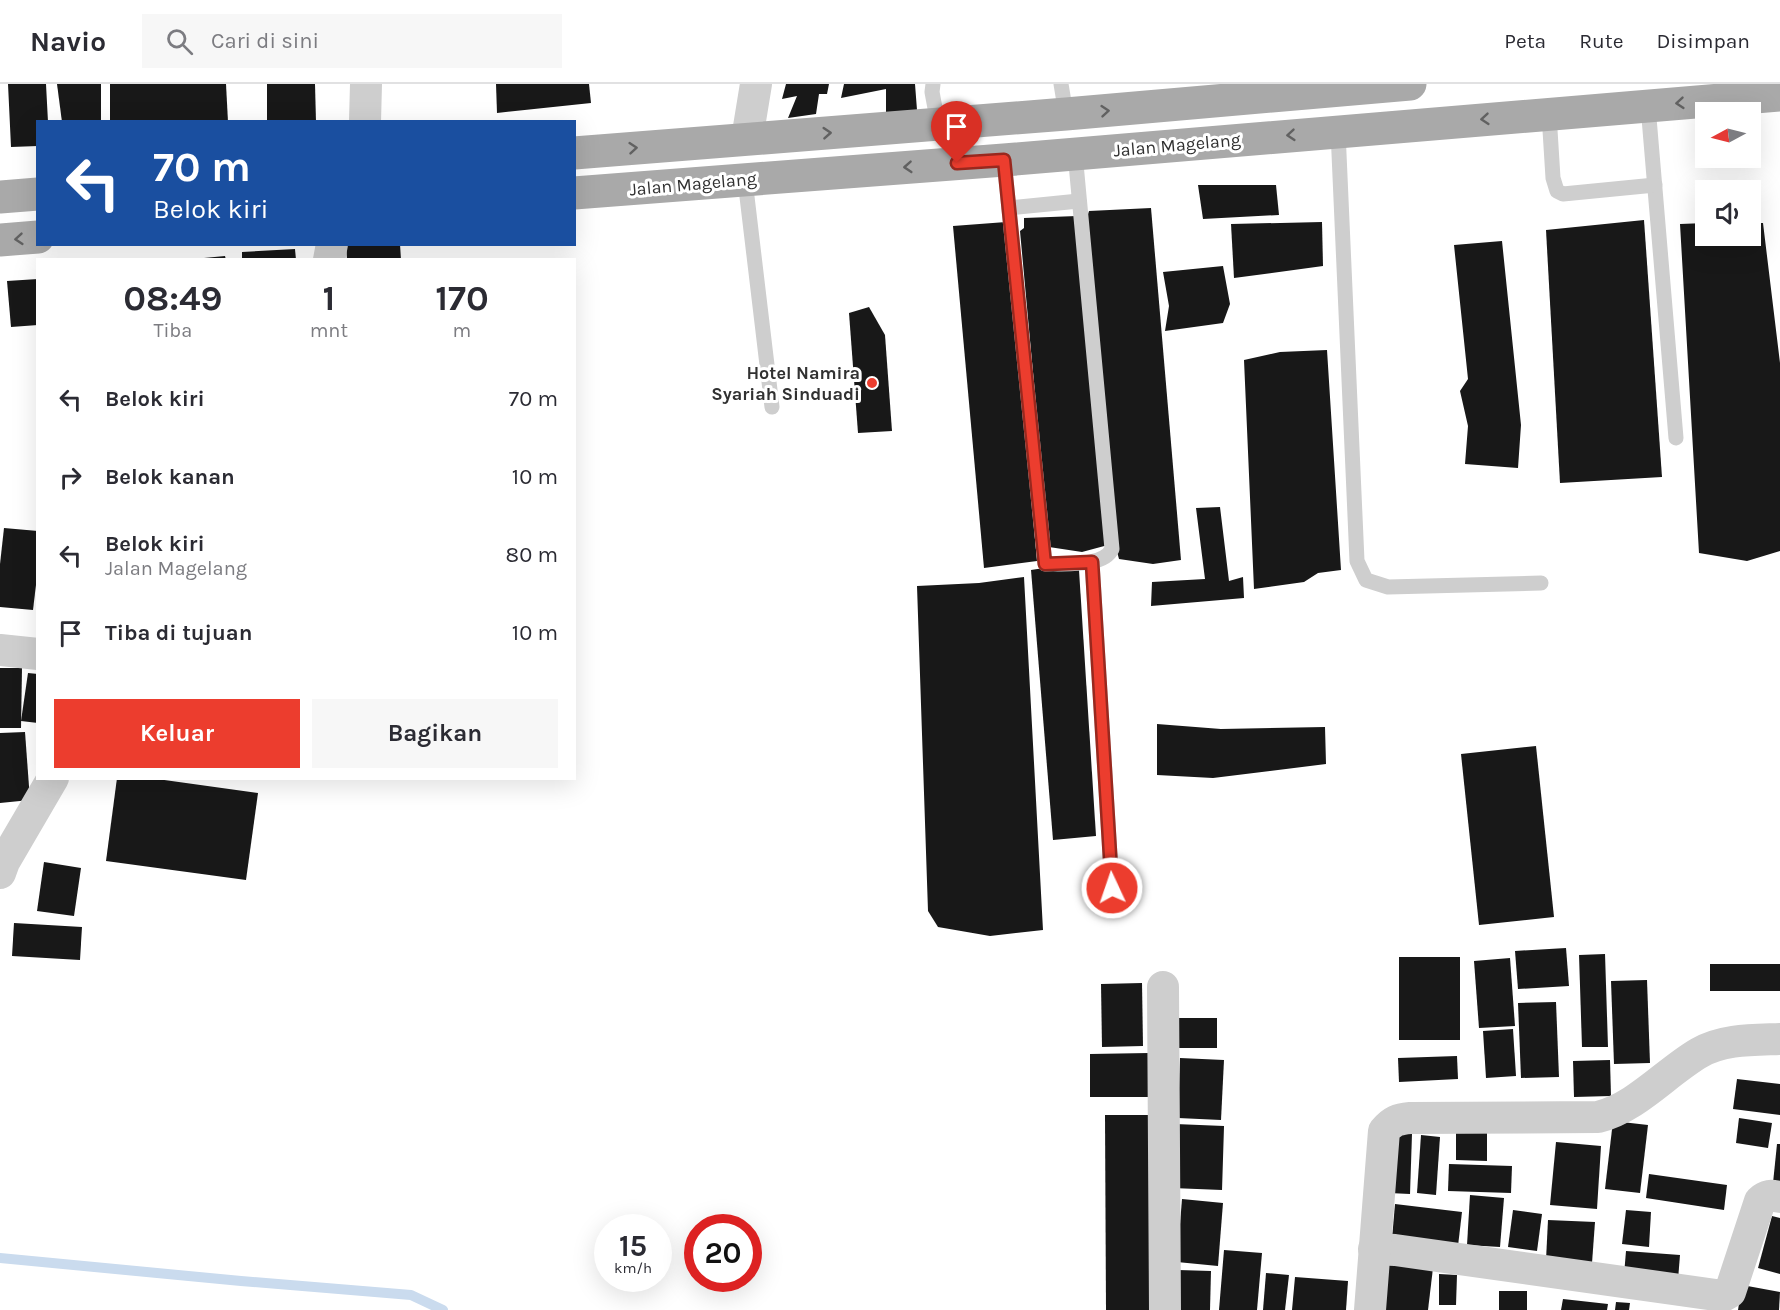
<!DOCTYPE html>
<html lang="id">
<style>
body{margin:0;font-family:Karla,sans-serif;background:#f7f7f7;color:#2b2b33;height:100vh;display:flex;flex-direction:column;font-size:22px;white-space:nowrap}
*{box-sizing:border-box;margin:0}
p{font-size:20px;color:#7c7c81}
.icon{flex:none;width:33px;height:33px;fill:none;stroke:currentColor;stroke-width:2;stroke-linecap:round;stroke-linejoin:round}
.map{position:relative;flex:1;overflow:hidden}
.drawer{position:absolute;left:36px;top:174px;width:540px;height:522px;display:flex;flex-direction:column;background:#fff;border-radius:0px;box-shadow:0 6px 24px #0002}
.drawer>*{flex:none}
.top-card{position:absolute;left:36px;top:36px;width:540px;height:126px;border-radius:0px;box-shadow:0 6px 24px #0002;background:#1a4fa0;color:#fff;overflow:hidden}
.needle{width:39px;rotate:263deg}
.fabs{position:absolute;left:1695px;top:18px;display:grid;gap:12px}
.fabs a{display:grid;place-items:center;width:66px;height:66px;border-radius:0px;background:#fff;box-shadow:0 6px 24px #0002;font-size:30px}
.speed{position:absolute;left:594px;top:1130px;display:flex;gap:12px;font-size:30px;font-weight:700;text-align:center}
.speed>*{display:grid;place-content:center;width:78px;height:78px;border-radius:50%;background:#fff;box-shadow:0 6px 24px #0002;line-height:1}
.speed small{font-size:15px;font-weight:400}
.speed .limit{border:9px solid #d22;background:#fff;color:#111}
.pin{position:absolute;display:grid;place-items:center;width:51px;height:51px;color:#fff;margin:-62px -26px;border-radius:50% 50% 50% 0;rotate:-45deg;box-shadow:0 0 6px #0007}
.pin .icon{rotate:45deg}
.me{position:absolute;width:66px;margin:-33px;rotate:357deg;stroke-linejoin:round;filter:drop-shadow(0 0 4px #0008)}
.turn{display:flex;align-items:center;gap:21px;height:126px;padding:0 18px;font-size:27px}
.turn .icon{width:78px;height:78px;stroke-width:2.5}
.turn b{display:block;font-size:42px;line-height:51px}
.eta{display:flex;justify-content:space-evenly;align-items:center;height:102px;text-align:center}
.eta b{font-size:36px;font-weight:700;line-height:42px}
.cta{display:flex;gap:12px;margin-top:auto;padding:12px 18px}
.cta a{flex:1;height:69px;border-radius:0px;background:#ec3d2e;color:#fff;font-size:24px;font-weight:700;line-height:69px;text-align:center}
.cta a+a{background:#f7f7f7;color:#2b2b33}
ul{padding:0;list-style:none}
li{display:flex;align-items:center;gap:18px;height:78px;padding:0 18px}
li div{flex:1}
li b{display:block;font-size:22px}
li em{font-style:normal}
header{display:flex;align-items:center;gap:36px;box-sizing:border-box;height:84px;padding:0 30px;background:#fff;border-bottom:2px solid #e1e1e2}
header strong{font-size:28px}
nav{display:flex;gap:33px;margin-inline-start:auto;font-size:21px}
.search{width:420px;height:54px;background:#f7f7f7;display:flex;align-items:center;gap:15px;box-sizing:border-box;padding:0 21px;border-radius:0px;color:#7c7c81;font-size:22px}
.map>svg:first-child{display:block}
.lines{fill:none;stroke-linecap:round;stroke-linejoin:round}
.stream{stroke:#cadbee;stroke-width:10}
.building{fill:#181818}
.service{stroke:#cecece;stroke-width:15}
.minor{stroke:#cecece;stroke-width:32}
.primary{stroke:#a9a9a9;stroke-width:33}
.oneway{stroke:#616161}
.route-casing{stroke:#99281e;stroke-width:15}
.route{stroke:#ec3d2e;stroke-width:10}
.poi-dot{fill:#ec3d2e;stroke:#fff;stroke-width:2}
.labels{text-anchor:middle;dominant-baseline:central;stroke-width:6;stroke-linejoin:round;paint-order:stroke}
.street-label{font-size:18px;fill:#313131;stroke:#fff}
.poi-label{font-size:18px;font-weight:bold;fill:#313131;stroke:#fff;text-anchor:end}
</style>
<header>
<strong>Navio</strong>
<div class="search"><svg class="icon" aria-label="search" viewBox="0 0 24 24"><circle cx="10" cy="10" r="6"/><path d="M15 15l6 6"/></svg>Cari di sini</div>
<nav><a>Peta</a><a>Rute</a><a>Disimpan</a></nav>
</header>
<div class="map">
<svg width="1780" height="1226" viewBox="0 0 1780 1226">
<rect width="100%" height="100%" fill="#fff"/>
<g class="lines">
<path class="stream" d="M0,1174l241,23 170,14 32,15"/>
</g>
<g class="building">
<path d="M8,0h38l2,38h-10v24l-27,1z"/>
<path d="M57,0h44v38h-39z"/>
<path d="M110,0h116l2,38h-118z"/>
<path d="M267,0h48l1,38h-49z"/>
<path d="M496,0h93l2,19 -94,10z"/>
<path d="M786,0h43l-2,10h-8l-3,20 -28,4 9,-22 -15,3z"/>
<path d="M844,0h71l2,26 -31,3v-24l-45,9z"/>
<path d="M1198,101h78l3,30 -76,4z"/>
<path d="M1151,124l30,352 -28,4 -34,-5 -7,-25 -27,-310 4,-13z"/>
<path d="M1077,132l31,329 -26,7 -33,-5 -29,-316 4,-3v-10z"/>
<path d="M1644,136l18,257 -102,6 -14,-253z"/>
<path d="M1006,138l31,339 -53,7 -31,-342z"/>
<path d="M1322,138l1,44 -89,12 -3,-54z"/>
<path d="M1706,139v13h44v-13h13l17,140v188l-33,10 -48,-8 -19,-329z"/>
<path d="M1502,157l19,184 -3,43 -53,-4 3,-38 -8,-35 8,-12 -14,-134z"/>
<path d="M346,160h54l1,16h-54z"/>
<path d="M295,165l1,11h-54v-8z"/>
<path d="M225,172l1,4h-22v-2z"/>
<path d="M1223,182l7,38 -7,19 -58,8 4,-25 -6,-34z"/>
<path d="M38,195v46l-27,2 -4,-46z"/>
<path d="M869,223l16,28 7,96 -34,2 -9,-120z"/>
<path d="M1327,266l14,220 -23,3 -14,9 -50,7 -10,-229 36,-8z"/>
<path d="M1220,423l9,74 14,-4 1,21 -93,8 1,-24 53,-3 -9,-71z"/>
<path d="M4,444l34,3v37l-5,42 -33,-3v-43z"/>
<path d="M1044,484l35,2 17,266 -43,4 -22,-270z"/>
<path d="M1024,493l19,353 -53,6 -52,-9 -10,-16 -11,-325 62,-3z"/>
<path d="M0,584h22l-1,60h-21z"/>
<path d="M28,589l10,1v49l-17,-2z"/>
<path d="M1157,640l64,5 104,-2 1,37 -113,14 -56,-3z"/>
<path d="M25,648l5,68 -30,3v-70z"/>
<path d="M1536,662l18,171 -75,8 -18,-171z"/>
<path d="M117,694h33l108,15 -12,87 -140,-19z"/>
<path d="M44,778l37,6 -7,48 -37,-5z"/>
<path d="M14,839l68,4 -2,33 -68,-4z"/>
<path d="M1566,864l3,38 -51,3 -3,-38z"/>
<path d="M1605,870l3,93h-26l-3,-92z"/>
<rect x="1399" y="873" width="61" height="83"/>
<path d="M1510,874l5,68 -36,2 -5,-67z"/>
<rect x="1710" y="880" width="70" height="27"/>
<path d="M1647,896l3,83 -36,1 -3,-83z"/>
<path d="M1142,899l1,63 -41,1 -1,-63z"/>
<path d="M1556,918l3,75 -38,1 -3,-75z"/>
<rect x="1177" y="934" width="40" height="30"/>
<path d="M1513,945l3,47 -30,2 -3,-47z"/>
<path d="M1149,969v44h-59v-43z"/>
<path d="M1457,972l1,23 -59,3 -1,-24z"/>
<path d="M1180,974l44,2 -3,60 -43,-2z"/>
<path d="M1610,976l1,36 -37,1 -1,-36z"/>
<path d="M1737,995l43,5v31l-47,-6z"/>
<path d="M1105,1031h50l1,195h-50z"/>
<path d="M1739,1034l33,5 -4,25 -32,-5z"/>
<path d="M1613,1037l35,4 -8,68 -35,-4z"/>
<path d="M1175,1040l49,2 -2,64 -50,-2z"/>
<path d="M1456,1046h31v31l-31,-1z"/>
<path d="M1390,1049l22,1 -2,60 -21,-1z"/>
<path d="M1421,1051l19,2 -4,58 -19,-2z"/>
<path d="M1556,1058l45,4 -4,63 -47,-4z"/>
<path d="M1777,1060h3v40l-7,-1z"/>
<path d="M1449,1080l63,2 -1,27 -63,-2z"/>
<path d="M1649,1090l78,11 -3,25 -78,-12z"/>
<path d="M1470,1111l34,3 -4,49 -33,-2z"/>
<path d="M1182,1115l41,4 -5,63 -41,-4z"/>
<path d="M1395,1120l67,8 -4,34 -66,-7z"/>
<path d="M1513,1126l29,4 -5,37 -29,-4z"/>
<path d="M1626,1126l25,2 -2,35 -27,-3z"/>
<path d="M1772,1132l8,2v56l-22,-6z"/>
<path d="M1548,1136l47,2 -3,41 -46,-3z"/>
<path d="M1224,1166l38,3 -5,57h-38z"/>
<path d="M1626,1167l54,4 -2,25 -54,-5z"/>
<path d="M1382,1178l51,6 -5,42h-52z"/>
<path d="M1178,1186l33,1 -1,39h-33z"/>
<path d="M1266,1189l23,2 -4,35h-22z"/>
<path d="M1439,1190l18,1 -1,30h-17z"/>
<path d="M1295,1193l53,4 -2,29h-54z"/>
<path d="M1742,1201l38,7 -1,18h-41z"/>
<rect x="1499" y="1207" width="28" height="19"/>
<path d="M1563,1215l45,5 -1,6h-46z"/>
<path d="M1616,1218l14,1 -1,7h-14z"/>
</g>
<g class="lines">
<g class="service">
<path d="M933,0l-1,8 6,32"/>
<path d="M1061,0l5,30"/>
<path d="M1648,22l28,332"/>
<path d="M1549,30l4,64 4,13 6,3 92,-9"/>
<path d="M1338,47l19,430 9,19 22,7 153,-4"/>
<path d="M1004,76l41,404c18,-1 58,4 67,-15l-37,-396"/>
<path d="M745,96l27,227"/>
<path d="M1009,124l70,-7"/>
<path d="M1092,478l20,326"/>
</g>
<g class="minor">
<path d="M365,38l1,-38"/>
<path d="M747,55l9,-55"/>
<path d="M329,176l3,-16"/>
<path d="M0,566l38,4"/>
<path d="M0,789l4,-11 49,-84"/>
<path d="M1163,903l2,323"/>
<path d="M1374,1165l21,1 328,46 7,-4 30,-91c6,-6 11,-6 20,-4"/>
<path d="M1370,1226l14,-179c8,-10 14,-12 26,-13l188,-1c39,-10 67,-44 101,-64 24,-14 54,-13 81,-14"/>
</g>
<g class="primary">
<path d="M574,69l492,-39 344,-30"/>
<path d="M574,109l430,-33 776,-65"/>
<path d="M0,113l38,-3"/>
<path d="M0,156l38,-3"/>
</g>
</g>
<defs><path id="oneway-chevron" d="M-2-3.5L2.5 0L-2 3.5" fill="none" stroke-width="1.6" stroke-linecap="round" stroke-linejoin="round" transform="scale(1.5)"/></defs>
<g class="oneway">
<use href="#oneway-chevron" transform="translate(1680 19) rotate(175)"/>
<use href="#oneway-chevron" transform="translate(1105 27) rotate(-5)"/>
<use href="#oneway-chevron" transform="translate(1485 35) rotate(175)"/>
<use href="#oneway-chevron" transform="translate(827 49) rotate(-4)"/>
<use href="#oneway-chevron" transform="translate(1291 51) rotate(175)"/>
<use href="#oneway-chevron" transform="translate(633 64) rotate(-5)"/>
<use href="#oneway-chevron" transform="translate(908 83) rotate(176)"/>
<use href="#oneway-chevron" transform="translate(19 155) rotate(175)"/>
</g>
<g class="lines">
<defs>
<path id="route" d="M957,79l47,-3 41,404 47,-2 20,326"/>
</defs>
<use href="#route" class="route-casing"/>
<use href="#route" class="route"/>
</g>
<circle class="poi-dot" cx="872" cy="299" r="6"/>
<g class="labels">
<g class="street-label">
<text transform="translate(1177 61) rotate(-5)">Jalan Magelang</text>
<text transform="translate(693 100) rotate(-5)">Jalan Magelang</text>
</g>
<g class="poi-label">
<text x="860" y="289">Hotel Namira<tspan x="860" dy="21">Syariah Sinduadi</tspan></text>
</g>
</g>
</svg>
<div class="fabs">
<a><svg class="needle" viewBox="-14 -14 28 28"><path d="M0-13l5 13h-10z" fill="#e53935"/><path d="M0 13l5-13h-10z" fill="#7c7c81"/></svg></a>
<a><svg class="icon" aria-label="sound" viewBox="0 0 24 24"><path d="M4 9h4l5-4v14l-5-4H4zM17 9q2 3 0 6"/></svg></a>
</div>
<div class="speed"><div>15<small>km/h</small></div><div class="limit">20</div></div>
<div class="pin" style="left:957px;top:79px;background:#d93025"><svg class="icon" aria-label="arrive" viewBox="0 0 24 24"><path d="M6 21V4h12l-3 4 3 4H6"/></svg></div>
<svg class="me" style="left:1112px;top:804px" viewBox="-20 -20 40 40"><circle r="17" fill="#ec3d2e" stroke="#fff" stroke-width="3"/><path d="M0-11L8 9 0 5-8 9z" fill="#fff"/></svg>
<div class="top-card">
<div class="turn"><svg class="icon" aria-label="left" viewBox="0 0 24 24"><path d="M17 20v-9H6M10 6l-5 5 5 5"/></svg><div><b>70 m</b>Belok kiri</div></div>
</div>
<section class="drawer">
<div class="eta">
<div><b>08:49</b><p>Tiba</p></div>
<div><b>1</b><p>mnt</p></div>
<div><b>170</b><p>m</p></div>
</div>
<ul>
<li><svg class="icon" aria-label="left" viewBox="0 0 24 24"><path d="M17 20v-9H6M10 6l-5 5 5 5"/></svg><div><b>Belok kiri</b></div><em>70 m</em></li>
<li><svg class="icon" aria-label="right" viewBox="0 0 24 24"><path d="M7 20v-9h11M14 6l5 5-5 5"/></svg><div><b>Belok kanan</b></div><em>10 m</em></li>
<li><svg class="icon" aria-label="left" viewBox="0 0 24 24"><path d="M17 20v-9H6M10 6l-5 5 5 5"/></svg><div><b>Belok kiri</b><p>Jalan Magelang</p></div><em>80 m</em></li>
<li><svg class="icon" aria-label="arrive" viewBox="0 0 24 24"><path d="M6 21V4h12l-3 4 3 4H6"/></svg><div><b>Tiba di tujuan</b></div><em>10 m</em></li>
</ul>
<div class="cta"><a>Keluar</a><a>Bagikan</a></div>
</section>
</div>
